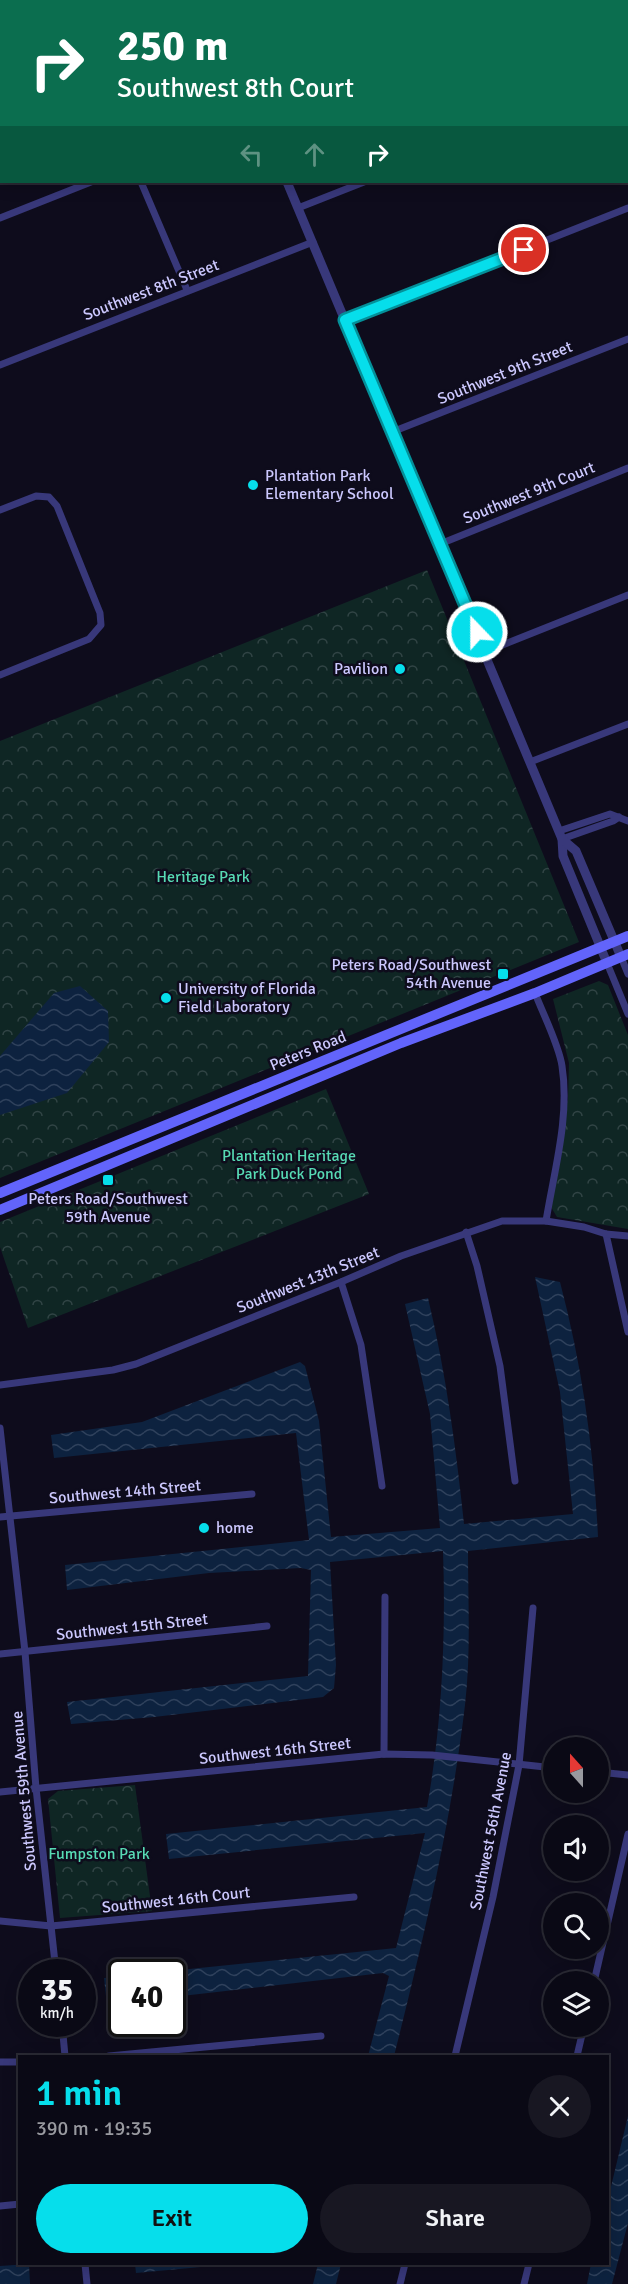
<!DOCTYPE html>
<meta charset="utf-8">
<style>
body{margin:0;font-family:Signika,sans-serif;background:#181722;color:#f1f3f6;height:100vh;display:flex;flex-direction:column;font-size:22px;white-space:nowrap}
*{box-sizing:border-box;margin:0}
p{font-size:20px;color:#999aa0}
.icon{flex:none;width:33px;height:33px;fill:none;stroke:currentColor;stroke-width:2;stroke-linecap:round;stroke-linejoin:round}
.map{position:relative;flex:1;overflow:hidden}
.panel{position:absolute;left:18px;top:2055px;width:591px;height:210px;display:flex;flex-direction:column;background:#0a0915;border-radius:0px;box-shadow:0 3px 15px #0003,0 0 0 2px #2a2a34}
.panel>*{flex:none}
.banner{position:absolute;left:0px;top:0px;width:628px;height:183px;box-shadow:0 3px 15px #0003,0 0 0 2px #2a2a34;background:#0b6e4f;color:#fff;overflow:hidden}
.needle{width:39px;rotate:339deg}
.fabs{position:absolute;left:543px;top:1737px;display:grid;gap:12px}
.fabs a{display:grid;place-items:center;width:66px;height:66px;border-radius:50%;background:#0a0915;box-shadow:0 3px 15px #0003,0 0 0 2px #2a2a34;font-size:30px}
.speed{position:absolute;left:18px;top:1959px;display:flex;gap:12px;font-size:30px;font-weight:700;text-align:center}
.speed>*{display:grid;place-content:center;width:78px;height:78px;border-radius:50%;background:#0a0915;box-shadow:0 3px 15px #0003,0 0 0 2px #2a2a34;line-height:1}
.speed small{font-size:15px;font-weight:400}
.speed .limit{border:3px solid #111;border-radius:9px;background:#fff;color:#111}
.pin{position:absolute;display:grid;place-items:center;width:51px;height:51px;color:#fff;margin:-26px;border:3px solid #fff;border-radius:50%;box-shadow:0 2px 6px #0007}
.me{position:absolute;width:66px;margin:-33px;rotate:338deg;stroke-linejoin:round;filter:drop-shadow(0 0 4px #0008)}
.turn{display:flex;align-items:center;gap:21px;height:126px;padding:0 18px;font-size:27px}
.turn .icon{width:78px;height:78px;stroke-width:2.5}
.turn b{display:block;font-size:42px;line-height:51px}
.lanes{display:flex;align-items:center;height:57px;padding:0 18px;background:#0003;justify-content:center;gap:30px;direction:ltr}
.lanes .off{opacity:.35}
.round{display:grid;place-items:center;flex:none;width:63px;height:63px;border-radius:32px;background:#181722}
.headline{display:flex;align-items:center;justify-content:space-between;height:102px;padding:0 18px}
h1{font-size:36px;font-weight:600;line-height:45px;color:#06deeb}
.cta{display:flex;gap:12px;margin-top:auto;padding:12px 18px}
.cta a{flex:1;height:69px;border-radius:36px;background:#06deeb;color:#111;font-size:24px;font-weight:600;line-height:69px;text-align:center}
.cta a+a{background:#181722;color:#f1f3f6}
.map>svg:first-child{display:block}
.park{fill:url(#park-crowns)}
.water{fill:url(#water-waves)}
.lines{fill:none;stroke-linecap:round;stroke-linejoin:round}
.minor{stroke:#38387a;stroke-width:7}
.tertiary{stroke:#38387a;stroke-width:9}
.secondary{stroke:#6264fb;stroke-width:10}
.route-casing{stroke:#049099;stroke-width:15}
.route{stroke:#06deeb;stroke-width:10}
.poi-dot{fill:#06deeb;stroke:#0e0c1c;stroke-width:2}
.labels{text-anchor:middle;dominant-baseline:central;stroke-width:5;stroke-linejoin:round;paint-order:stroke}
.street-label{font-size:16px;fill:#ccc8fe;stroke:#0e0c1c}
.poi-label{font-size:16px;fill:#ccc8fe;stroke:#0e0c1c;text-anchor:start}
.park-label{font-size:16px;fill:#57dab4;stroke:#0e0c1c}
</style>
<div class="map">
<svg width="628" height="2284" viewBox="0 0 628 2284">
<defs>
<pattern id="park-crowns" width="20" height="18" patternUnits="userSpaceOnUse" patternTransform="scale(1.5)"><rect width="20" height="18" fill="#0f2624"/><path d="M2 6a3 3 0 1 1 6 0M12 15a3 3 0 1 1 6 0" fill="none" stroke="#314445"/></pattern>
<pattern id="water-waves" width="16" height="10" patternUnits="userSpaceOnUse" patternTransform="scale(1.5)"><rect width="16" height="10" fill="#0d223f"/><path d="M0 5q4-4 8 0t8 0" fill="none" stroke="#2f415c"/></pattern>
</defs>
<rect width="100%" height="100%" fill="#0e0c1c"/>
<g class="park">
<path d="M427,570l152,372 -579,236v-437z"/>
<path d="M599,981l9,4 20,50v194l-71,-12 -6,-10 8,-64 9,-44 1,-36 -16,-64z"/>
<path d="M326,1089l43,105 -341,134 -28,-81v-25z"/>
<path d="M135,1785l17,126 -92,7 -12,-119 10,-8z"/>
</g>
<g class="water">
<path d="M80,986l28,25 1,31 -42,51 -67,22v-59l54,-63z"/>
<path d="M535,1277l25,5c22,83 34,168 38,255l-130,14c0,51 3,103 -3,154 -14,119 -42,236 -71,351h-26l21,-80 -6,-3 -210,24 -1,-25h-12l236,-24 29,-115 -256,26 -3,-25 261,-27c15,-82 19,-172 16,-256l-113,11 6,103 -2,23 -11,9 -169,20 -83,7 -4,-22 241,-26 3,-106 -10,-2 -92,5 -142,17 -2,-25 244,-25 -13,-107 -242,25 -3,-23 91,-13 158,-60 5,4 14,55 12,116 109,-9 -10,-114 -25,-110 23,-6c18,75 28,150 36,226l109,-10 -13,-122z"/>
<path d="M121,1977v26l-14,2 -3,-27z"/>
<path d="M628,2116v107l-16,61h-25l4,-20h17v-65z"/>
<path d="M29,2264l1,20h-30v-18z"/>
<path d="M135,2264h98l-97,9z"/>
<path d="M318,2264h23l-5,20h-23z"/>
</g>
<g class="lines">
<g class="minor">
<path d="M491,2l4,-2"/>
<path d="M0,73h2"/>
<path d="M141,182l46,108"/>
<path d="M298,208l66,-26"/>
<path d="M0,218l91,-36"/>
<path d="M345,320l283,-112"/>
<path d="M0,365l313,-123"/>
<path d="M392,432l236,-93"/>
<path d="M0,510l36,-14 13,1 8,9 43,107 1,12 -12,14 -89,36"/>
<path d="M440,544l188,-76"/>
<path d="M485,652l143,-57"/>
<path d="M530,762l98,-38"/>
<path d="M559,831l51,-17 18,7"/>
<path d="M562,839l51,-18 6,-4"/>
<path d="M621,957l7,17"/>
<path d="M607,963l21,51"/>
<path d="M535,993c8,21 24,52 27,73 8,51 -8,105 -16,155"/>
<path d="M466,1232l11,34 23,100 15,115"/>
<path d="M606,1234l22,98"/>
<path d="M341,1282l20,63 21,141"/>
<path d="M0,1385l113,-15 23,-6 205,-82 60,-26 101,-35h44l38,6 22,7 22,2"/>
<path d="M0,1428l25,224 11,136 20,184"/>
<path d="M0,1517l252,-23"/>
<path d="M0,1654l267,-28"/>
<path d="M384,1754l1,-157"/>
<path d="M598,1772l30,3"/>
<path d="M0,1792l384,-38 48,1 122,13"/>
<path d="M0,1921l51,5 303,-29"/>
<path d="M594,1982l34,-148"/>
<path d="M62,2024l3,32"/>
<path d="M109,2056l212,-20"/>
<path d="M455,2056l38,-159 26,-132 14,-157"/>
<path d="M577,2056l7,-30"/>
<path d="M0,2062h20"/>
<path d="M0,2206l20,-2"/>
<path d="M85,2264l2,20"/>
<path d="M400,2284l5,-20"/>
<path d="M524,2284l5,-20"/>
</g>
<g class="tertiary">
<path d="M211,0v2"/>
<path d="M287,182l275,657 1,17 44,107"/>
<path d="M562,839l14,12 45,106"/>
</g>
<g class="secondary">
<path d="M0,1193l628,-257"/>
<path d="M0,1210l401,-167 134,-50 93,-39"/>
</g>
</g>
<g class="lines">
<defs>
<path id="route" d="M477,632l-132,-312 179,-70"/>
</defs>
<use href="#route" class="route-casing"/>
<use href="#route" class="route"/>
</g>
<g class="poi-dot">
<circle cx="253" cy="485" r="6"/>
<circle cx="400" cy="669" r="6"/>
<rect x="497" y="968" width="12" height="12" rx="3"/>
<circle cx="166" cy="998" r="6"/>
<rect x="102" y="1174" width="12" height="12" rx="3"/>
<circle cx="204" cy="1528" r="6"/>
</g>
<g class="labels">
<g class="street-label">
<text transform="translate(151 290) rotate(-21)">Southwest 8th Street</text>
<text transform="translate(505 373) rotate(-22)">Southwest 9th Street</text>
<text transform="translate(529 493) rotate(-22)">Southwest 9th Court</text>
<text transform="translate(308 1051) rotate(-22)">Peters Road</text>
<text transform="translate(308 1280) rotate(-22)">Southwest 13th Street</text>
<text transform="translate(125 1492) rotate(-5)">Southwest 14th Street</text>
<text transform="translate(132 1627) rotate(-6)">Southwest 15th Street</text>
<text transform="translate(275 1751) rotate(-6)">Southwest 16th Street</text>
<text transform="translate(24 1791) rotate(-95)">Southwest 59th Avenue</text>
<text transform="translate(491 1831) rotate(-79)">Southwest 56th Avenue</text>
<text transform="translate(176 1900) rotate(-6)">Southwest 16th Court</text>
</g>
<g class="poi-label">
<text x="265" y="476">Plantation Park<tspan x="265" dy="18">Elementary School</tspan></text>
<text x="388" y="669" text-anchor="end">Pavilion</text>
<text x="491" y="965" text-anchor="end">Peters Road/Southwest<tspan x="491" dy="18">54th Avenue</tspan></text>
<text x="178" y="989">University of Florida<tspan x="178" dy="18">Field Laboratory</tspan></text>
<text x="108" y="1199" text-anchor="middle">Peters Road/Southwest<tspan x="108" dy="18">59th Avenue</tspan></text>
<text x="216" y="1528">home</text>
</g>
<g class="park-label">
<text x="203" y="877">Heritage Park</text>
<text x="289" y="1156">Plantation Heritage<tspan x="289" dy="18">Park Duck Pond</tspan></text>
<text x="99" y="1854">Fumpston Park</text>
</g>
</g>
</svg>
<div class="fabs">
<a><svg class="needle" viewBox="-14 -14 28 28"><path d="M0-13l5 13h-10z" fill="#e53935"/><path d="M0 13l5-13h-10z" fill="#999aa0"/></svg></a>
<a><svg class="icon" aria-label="sound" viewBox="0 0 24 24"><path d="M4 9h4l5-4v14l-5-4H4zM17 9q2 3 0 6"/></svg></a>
<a><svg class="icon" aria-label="search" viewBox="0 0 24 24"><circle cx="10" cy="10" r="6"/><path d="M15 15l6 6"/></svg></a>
<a><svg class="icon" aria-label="layers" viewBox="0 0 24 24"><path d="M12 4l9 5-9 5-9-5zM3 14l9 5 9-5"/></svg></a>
</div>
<div class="speed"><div>35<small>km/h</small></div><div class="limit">40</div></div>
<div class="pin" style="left:524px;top:250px;background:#d93025"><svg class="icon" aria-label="arrive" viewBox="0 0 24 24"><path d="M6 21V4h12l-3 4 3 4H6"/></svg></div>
<svg class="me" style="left:477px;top:632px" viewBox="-20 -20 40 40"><circle r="17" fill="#06deeb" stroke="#fff" stroke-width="3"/><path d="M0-11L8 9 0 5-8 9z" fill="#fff"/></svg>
<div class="banner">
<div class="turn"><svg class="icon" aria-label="right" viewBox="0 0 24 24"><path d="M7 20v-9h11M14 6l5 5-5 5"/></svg><div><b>250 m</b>Southwest 8th Court</div></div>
<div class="lanes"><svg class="icon off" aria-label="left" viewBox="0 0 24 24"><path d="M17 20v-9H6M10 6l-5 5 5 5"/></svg><svg class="icon off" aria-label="ahead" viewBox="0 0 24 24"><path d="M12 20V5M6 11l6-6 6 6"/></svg><svg class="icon" aria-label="right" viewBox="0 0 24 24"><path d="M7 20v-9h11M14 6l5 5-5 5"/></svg></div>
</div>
<section class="panel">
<div class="headline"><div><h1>1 min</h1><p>390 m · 19:35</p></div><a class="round"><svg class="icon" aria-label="close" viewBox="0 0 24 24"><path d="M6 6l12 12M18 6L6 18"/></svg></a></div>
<div class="cta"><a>Exit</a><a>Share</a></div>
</section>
</div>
